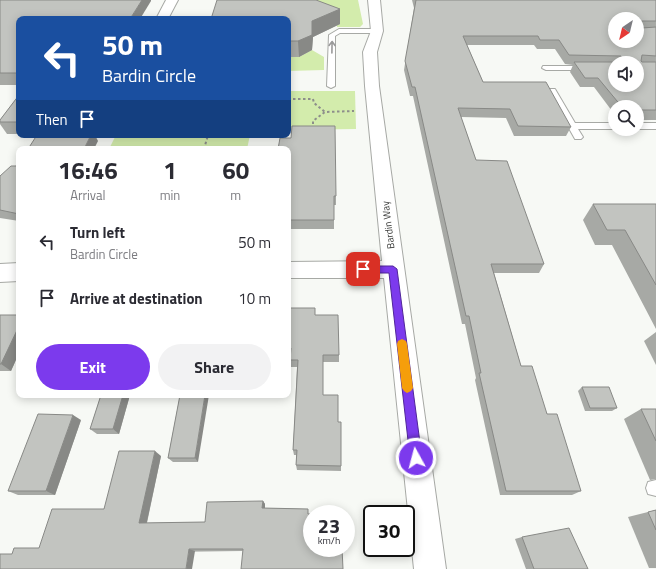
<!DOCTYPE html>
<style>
body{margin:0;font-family:"Titillium Web",sans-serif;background:#f2f2f3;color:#2b2b33;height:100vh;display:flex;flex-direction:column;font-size:15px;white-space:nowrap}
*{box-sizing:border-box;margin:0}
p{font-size:13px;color:#7c7c81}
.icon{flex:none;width:22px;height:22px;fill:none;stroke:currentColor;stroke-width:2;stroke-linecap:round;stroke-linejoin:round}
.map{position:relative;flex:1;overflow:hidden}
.drawer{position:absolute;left:16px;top:146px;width:275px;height:252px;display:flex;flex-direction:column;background:#fff;border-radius:8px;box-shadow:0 2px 10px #0003}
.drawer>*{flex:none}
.top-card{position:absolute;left:16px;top:16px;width:275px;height:122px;border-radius:8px;box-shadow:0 2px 10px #0003;background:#1a4fa0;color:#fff;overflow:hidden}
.needle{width:26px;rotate:215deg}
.tools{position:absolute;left:608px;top:12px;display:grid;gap:8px}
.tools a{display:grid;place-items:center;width:36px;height:36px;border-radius:50%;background:#fff;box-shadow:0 2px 10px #0003;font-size:20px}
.speed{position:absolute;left:303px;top:505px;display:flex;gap:8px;font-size:20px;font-weight:700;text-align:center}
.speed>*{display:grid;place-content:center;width:52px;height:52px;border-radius:50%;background:#fff;box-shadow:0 2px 10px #0003;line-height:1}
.speed small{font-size:10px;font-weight:400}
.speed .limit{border:2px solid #111;border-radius:6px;background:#fff;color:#111}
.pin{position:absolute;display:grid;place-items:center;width:34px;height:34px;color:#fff;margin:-17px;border-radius:8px;box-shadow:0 2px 6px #0006}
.me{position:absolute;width:44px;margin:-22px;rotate:353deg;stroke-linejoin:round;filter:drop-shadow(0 0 3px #0008)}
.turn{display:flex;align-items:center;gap:14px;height:84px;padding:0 20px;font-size:18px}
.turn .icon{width:52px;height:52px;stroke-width:2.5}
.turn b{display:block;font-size:28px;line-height:34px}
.then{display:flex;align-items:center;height:38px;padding:0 20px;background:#0003;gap:8px;font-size:15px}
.eta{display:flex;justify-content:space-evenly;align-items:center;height:68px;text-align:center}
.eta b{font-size:24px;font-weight:700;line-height:28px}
.primary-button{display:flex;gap:8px;margin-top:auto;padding:8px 20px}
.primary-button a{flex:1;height:46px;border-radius:24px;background:#7c3aed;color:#fff;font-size:16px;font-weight:700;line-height:46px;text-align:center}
.primary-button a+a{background:#f2f2f3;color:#2b2b33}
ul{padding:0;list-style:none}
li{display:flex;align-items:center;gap:12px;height:56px;padding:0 20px}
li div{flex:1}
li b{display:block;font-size:15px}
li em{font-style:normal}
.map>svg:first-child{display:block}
.green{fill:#d3ecac}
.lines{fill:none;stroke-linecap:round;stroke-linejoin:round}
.lane-casing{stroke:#a7a9a5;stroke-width:2}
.street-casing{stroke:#a7a9a5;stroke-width:2}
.path{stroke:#8d8e8b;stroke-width:2;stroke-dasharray:2.5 2.5;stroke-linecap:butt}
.lane{fill:#fff;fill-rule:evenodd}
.street{fill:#fff;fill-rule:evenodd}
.wall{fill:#a7a9a5}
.shaded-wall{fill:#888986}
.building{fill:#c2c4c0;stroke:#888986;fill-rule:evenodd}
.oneway{stroke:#9a9a9a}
.route{fill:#7c3aed;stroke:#51269a}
.slow{fill:#f59e0b}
.labels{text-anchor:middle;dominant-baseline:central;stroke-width:4;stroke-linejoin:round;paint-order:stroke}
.street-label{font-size:10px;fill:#353634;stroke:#fff}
</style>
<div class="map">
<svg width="656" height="569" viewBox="0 0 656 569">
<rect width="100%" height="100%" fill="#f7f9f5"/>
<g class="green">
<path d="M274,0h84l5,24 -3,3h-23v-14z"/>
<path d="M312,50l12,7v13l-36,1v-14h11z"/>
<path d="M288,91h67l1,38 -68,1z"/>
<path d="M116,135h134l-3,14h-138z"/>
</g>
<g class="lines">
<defs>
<g id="lane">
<path d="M339,29h38l3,2 -3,2h-37l-5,3v50l-4,2 -4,-2 2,-51z"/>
<path d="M543,66h72v4h-69l-4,-2z"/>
<path d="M549,89h6l20,34h40v6h-37l5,8 -2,2h-6l-27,-48z"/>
<rect x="637" y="123" width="19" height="6"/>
<path d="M656,480v16l-8,-2 -2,-6 2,-6z"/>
</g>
<g id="street">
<path d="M166,0h12l-10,19h-12z"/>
<path d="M368,0h12l3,31 -6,21 2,34 67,483h-32l-30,-291h-96v-16l94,-1 -17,-175 -2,-34 8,-21z"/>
<path d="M19,263v18l-19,1v-18z"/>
</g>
</defs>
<use href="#lane" class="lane-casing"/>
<use href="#street" class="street-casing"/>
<g class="path">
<path d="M288,99h25l1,4 11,9"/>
<path d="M313,124v-3l12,-9 29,-1"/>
<path d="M204,149l4,-14"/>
</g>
<use href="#lane" class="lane"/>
<use href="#street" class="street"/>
</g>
<g class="wall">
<path d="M0,0h151v1l-132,18v66h-19z"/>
<path d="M412,0h244v120h-19v-13h-22v8l-21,-28h-14l-10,-15 3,-7 -8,-1 -10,-15h-18l-3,-4h-67l16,37 88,45 -5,9h-52l-8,-18 -45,-1 15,43 68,104 -5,9h-45l27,93 26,48 34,77 -9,4h-72l-25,-115 1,-2 -11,-54h-3l-49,-228h-3l-6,-26 10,-62z"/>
<path d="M340,9v15l-27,13 -1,13 -13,7h-11v-38z"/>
<path d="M19,95v39h-12l-7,-10v-4z"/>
<path d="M288,149l48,47v9h-2v24h-46z"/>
<path d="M19,162v59l-19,-3v-42l16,-10z"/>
<path d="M593,204h63v125l-44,-84h-17l-12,-25z"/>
<path d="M288,308l27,7 24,40v7h-16v33l15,27 3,44v5l-44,-1 -1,-5v-10h-2l-1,-5 4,-83h-6l-1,-7 1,-5h-3z"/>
<path d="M0,315h19v38l-8,18h-11z"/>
<path d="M656,332v33l-12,-24z"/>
<path d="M582,387l35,21 -5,3h-27l-7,-20z"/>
<path d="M101,395h29l-11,39h-22l-7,-5z"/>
<path d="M180,395l18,67h-25l-5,-4z"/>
<path d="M641,409h15v70l-6,1 -26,-61z"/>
<path d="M81,420l-26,75h-37l-10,-4z"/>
<path d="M161,456l-14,67 58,-1 58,-21 2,3v4l43,1v5l-66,37 -230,3 27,-6 65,-39z"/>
<path d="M656,510v58h-7l-21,-51z"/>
<path d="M522,537l66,32h-62l-11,-30z"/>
</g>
<g class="shaded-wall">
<path d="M142,0h9v1l-11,18h-10z"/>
<path d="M340,9v15l-27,13 -1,13 -13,7 -1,-16 14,-20z"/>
<path d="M91,135h4l3,6 -4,8h-10z"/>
<path d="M19,326v27l-8,18 -10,-7z"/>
<path d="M123,395h7l-11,39 -6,-5z"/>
<path d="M205,395h4l-11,67 -3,-4z"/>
<path d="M73,415l8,5 -26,75 -9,-4z"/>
<path d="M155,451l6,5 -15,70 -7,-3z"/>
<path d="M263,501l2,3v8l-3,-4z"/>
<path d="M189,549l6,2 -3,18h-6z"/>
</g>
<g class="building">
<path d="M0,0h142l-12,19h-111v54h-19z"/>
<path d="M217,0h99l24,9 -28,12v14l-14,6h-10v-22h-77z"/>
<path d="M416,0h240v21h-14l-2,1 2,6 14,-1v29l-14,-1 -1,6 1,1h14v48h-19v-3h-15l-24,-29h-13l-11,-16h46l1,-1v-5l-52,-1 -10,-15h-19l-2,-4h-75l20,46h63l25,45 -53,-1 -8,-17 -52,-1 18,52 31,1 37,103h-53l30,102h11l15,48h10l24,77h-75l-27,-118h2l-12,-57h-3l-51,-229h-3l-7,-26zM615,19h22v22h-22zM615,63h22v22h-22z"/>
<path d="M19,95v27h-19v-2z"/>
<path d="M292,126h43l1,70h-2v24h-46v-71h-10l2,-11h11z"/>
<path d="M37,135h54l-7,14h-56z"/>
<path d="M19,162v52l-19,-4v-34l11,-10h5z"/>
<path d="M593,204h63v81l-31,-55h-18z"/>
<path d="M288,308h27v7h23l1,40h-16v40h15v27h3v44l-45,-1 1,-15h-4l5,-90h-8l1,-12h-3z"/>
<path d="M0,315h19v11l-18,38h-1z"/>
<path d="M582,387h27l8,21h-27z"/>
<path d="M101,395h22l-10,34h-23z"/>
<path d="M180,395h25l-10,63h-27z"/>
<path d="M641,409h15v32z"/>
<path d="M38,414l35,1 -27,76h-38z"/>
<path d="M119,451h36l-16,72 66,-1 2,-20 56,-1 -1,7 46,1v5h4v34h30l1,21h-102l2,-20h-54l-3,20h-186v-15h12l2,-6h25l13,-39h52z"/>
<path d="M656,510v20l-8,-18z"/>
<path d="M569,528l19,41h-54l-12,-32z"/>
</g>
<defs><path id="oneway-shaft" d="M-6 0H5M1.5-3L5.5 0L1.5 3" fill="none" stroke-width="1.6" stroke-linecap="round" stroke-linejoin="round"/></defs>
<use class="oneway" href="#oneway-shaft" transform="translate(332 47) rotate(-89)"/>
<path class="route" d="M363,266h30l4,3 25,189 -2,5 -4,1 -4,-1 -2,-5 -21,-185h-26l-5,-4z"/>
<path class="slow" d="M402,339l4,2 1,3 6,44 -2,3 -4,2 -3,-2 -2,-3 -5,-44 1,-3z"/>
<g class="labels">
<g class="street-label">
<text transform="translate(388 225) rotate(-97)">Bardin Way</text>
</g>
</g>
</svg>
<div class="tools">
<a><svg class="needle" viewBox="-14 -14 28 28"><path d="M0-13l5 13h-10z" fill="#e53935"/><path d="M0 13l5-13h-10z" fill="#7c7c81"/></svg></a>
<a><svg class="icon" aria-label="sound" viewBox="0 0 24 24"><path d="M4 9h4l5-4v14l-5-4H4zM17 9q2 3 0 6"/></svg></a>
<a><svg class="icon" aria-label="search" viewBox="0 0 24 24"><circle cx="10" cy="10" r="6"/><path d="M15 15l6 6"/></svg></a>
</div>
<div class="speed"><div>23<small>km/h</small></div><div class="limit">30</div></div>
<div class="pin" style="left:363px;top:269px;background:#d93025"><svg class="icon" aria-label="arrive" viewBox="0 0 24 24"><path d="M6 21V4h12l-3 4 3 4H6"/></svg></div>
<svg class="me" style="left:416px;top:458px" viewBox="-20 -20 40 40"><circle r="17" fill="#7c3aed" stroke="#fff" stroke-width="3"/><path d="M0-11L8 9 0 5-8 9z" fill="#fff"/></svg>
<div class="top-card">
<div class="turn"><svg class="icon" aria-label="left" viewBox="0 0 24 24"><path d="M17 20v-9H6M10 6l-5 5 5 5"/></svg><div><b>50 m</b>Bardin Circle</div></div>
<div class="then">Then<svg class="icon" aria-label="arrive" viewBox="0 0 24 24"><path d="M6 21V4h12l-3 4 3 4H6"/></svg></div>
</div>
<section class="drawer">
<div class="eta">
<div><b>16:46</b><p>Arrival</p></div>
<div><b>1</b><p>min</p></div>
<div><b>60</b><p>m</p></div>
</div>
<ul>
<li><svg class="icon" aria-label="left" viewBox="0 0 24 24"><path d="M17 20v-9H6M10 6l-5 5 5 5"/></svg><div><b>Turn left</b><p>Bardin Circle</p></div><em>50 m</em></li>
<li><svg class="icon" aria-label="arrive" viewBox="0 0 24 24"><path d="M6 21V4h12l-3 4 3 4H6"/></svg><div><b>Arrive at destination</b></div><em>10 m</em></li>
</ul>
<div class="primary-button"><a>Exit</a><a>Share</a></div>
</section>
</div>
